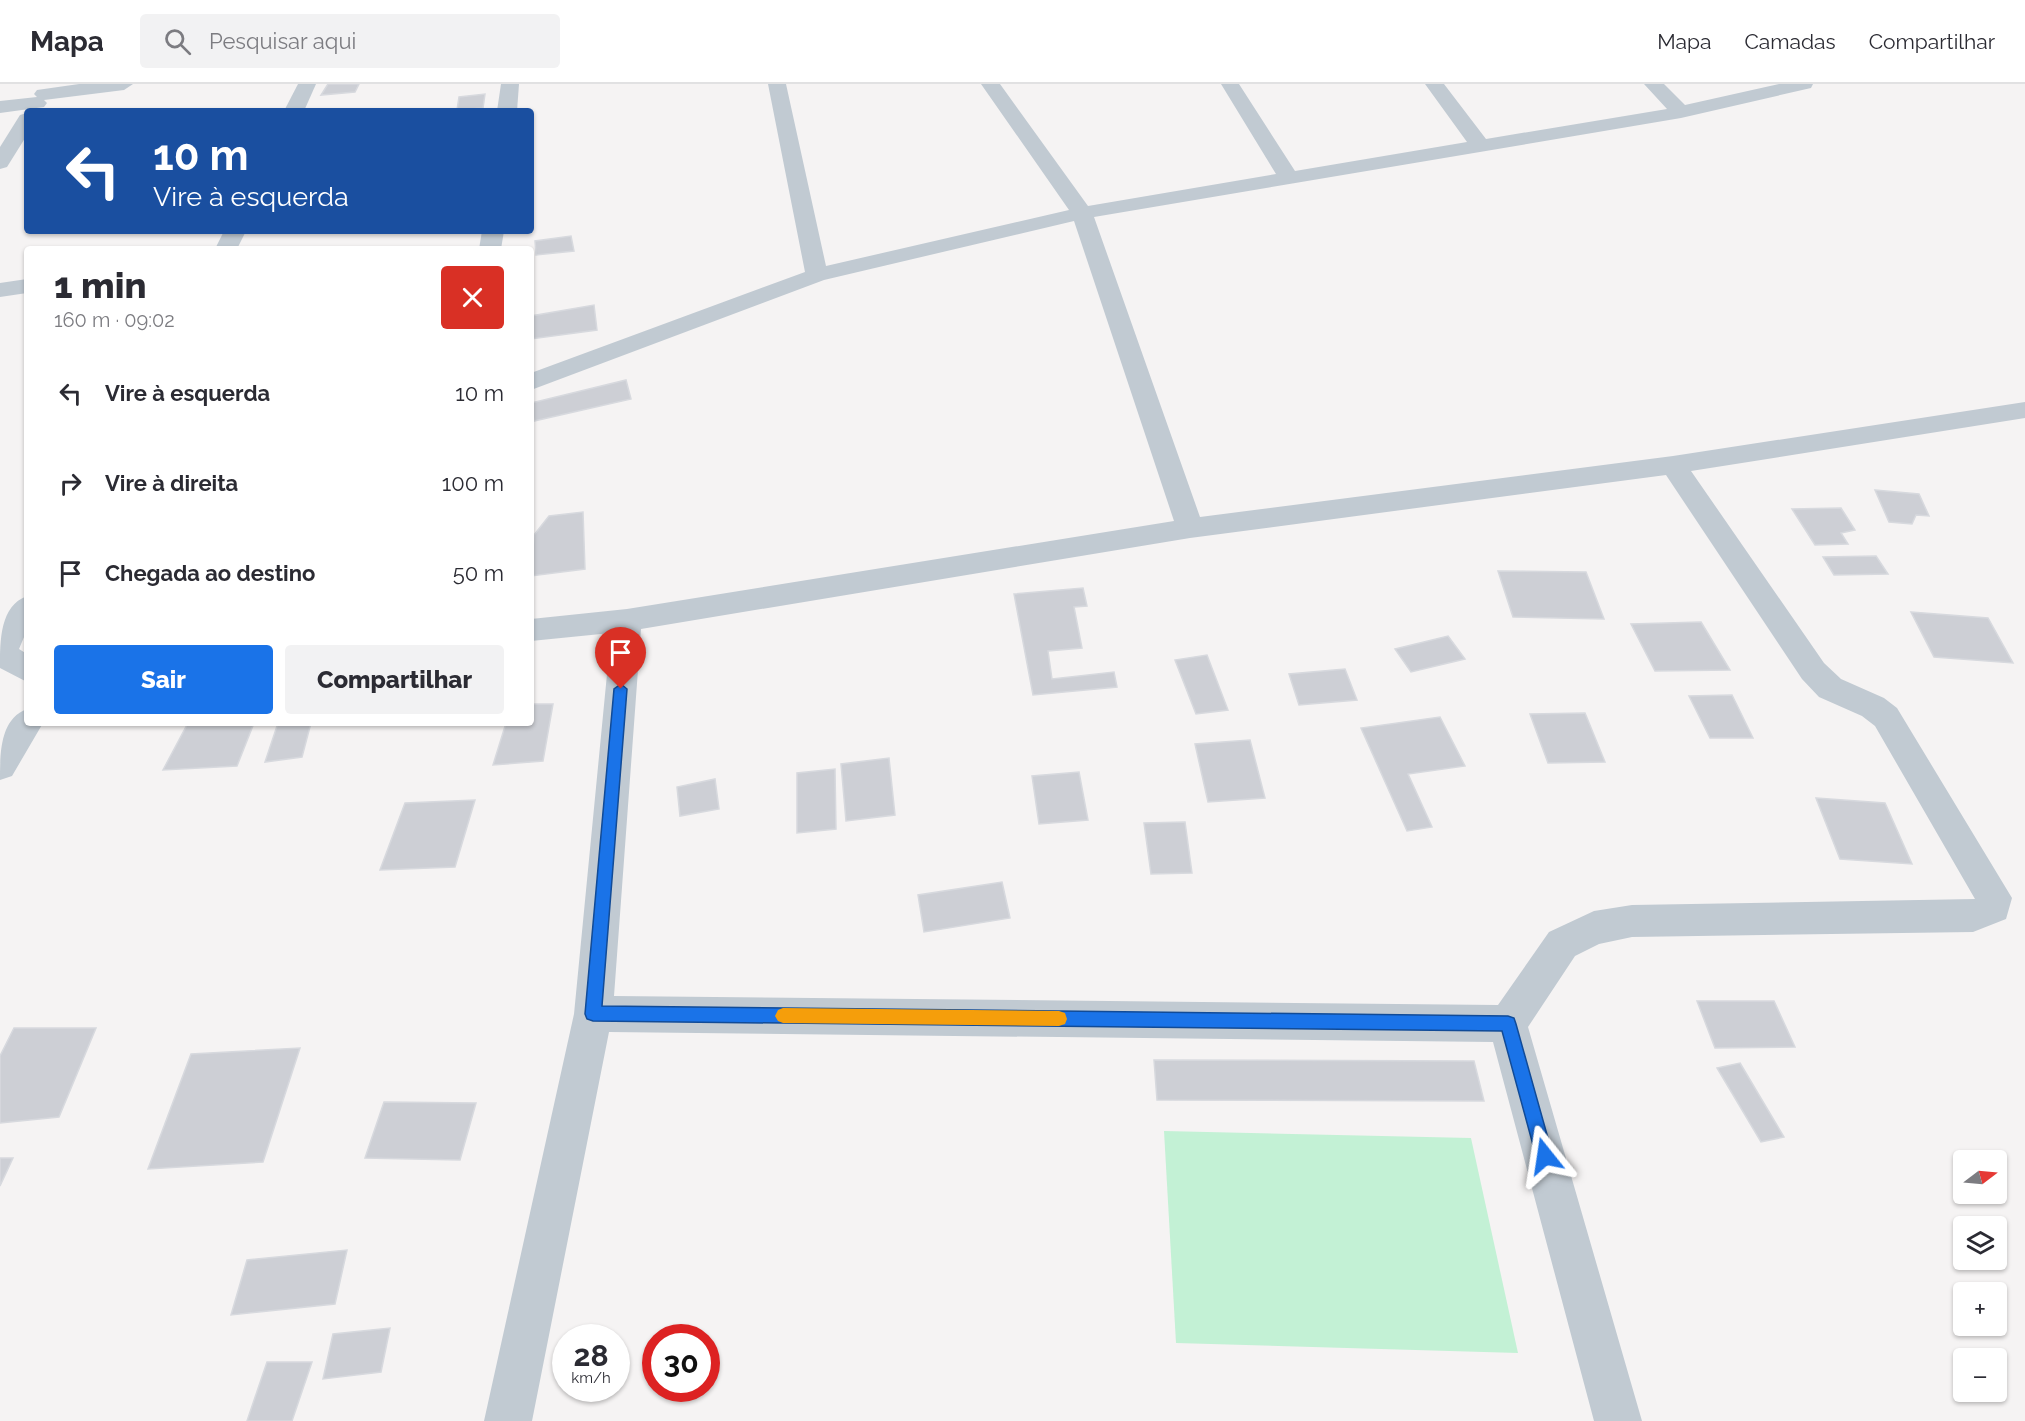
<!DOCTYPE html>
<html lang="pt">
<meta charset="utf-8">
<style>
body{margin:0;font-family:Raleway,sans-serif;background:#f2f2f3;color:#2b2b33;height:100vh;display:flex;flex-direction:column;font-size:22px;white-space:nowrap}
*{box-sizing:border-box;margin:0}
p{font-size:20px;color:#7c7c81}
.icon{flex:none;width:33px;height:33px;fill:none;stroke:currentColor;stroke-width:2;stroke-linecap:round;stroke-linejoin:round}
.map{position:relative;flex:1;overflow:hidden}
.side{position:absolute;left:24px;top:162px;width:510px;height:480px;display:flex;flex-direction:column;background:#fff;border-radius:6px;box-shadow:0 2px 4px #0004}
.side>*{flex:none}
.banner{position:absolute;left:24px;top:24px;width:510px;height:126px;border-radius:6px;box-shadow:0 2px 4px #0004;background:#1a4fa0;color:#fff;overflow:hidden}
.needle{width:39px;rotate:74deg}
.buttons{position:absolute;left:1953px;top:1066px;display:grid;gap:12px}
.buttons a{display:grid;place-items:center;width:54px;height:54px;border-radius:6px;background:#fff;box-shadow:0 2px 4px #0004;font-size:30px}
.speed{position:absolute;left:552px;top:1240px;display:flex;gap:12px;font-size:30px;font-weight:700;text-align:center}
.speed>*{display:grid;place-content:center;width:78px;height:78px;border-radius:50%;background:#fff;box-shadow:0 2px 4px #0004;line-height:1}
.speed small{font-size:15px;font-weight:400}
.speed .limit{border:9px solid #d22;background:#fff;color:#111}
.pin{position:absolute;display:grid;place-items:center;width:51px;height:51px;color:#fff;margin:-62px -26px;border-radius:50% 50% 50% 0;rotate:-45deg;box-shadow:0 0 6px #0007}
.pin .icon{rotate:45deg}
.me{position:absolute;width:66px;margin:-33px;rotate:345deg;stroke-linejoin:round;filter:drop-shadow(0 0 4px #0008)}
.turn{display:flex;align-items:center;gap:21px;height:126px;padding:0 30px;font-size:27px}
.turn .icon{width:78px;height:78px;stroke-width:2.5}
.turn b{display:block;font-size:42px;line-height:51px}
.round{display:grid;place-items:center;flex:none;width:63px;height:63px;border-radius:6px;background:#f2f2f3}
.summary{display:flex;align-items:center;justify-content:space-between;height:102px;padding:0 30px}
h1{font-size:36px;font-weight:800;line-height:45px}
.cta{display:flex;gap:12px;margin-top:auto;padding:12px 30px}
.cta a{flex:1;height:69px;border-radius:6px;background:#1a73e8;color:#fff;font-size:24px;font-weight:800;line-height:69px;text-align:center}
.cta a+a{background:#f2f2f3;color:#2b2b33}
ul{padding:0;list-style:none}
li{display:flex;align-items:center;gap:18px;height:90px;padding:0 30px}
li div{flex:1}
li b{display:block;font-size:22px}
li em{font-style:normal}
header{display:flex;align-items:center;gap:36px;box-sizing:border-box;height:84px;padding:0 30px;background:#fff;border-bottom:2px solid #e1e1e2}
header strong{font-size:28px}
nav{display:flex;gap:33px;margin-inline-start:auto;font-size:21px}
.search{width:420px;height:54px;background:#f2f2f3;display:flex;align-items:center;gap:15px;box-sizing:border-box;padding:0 21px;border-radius:6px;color:#7c7c81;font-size:22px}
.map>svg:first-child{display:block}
.green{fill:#c3f1d5}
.building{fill:#cdcfd5;stroke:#d7d9de;stroke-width:1.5}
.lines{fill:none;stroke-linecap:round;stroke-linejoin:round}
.minor{fill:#c1cad2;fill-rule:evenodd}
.route{fill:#1a73e8;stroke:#114b97;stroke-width:1.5}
.slow{fill:#f59e0b}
</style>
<header>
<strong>Mapa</strong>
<div class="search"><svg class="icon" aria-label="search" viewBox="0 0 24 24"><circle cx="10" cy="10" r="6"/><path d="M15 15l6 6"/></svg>Pesquisar aqui</div>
<nav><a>Mapa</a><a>Camadas</a><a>Compartilhar</a></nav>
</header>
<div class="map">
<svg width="2025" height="1337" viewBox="0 0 2025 1337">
<rect width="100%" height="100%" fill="#f5f3f3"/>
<path class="green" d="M1164,1047l307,7 47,215 -342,-10z"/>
<g class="building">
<path d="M328,0h31l-4,8 -34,3z"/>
<path d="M485,10l-2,14 -26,2 2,-13z"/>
<path d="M571,152l3,15 -38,4 -1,-14z"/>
<path d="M594,221l3,25 -66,9v-23z"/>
<path d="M626,296l5,19 -97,22 -3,-18z"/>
<path d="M1875,406l44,4 10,22 -13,-1 -4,9 -23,-2z"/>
<path d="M1841,424l14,22 -14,3 7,11 -33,1 -23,-36z"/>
<path d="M583,428l2,57 -54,7 3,-41 15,-19z"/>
<path d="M1876,472l12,18 -54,1 -11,-18z"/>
<path d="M1498,487l88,1 18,47 -91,-2z"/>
<path d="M1083,504l4,18 -13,1 8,41 -34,3 4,28 62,-7 3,15 -84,8 -19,-101z"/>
<path d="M1911,528l77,6 25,45 -79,-6z"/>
<path d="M1701,538l29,48 -75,1 -24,-47z"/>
<path d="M1448,552l17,23 -54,13 -16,-23z"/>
<path d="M1207,571l21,55 -32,4 -21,-54z"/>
<path d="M1345,585l12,31 -58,5 -10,-31z"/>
<path d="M1732,611l21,43h-43l-21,-42z"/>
<path d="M531,620h22l-10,57 -50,4 13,-42h25z"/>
<path d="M1585,629l20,49 -57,1 -18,-49z"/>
<path d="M1440,633l25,49 -57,8 24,53 -25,4 -46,-103z"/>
<path d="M188,639h66l-17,43 -74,4z"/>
<path d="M278,639h33l-9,34 -37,5z"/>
<path d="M1250,656l15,58 -57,4 -13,-58z"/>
<path d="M889,674l6,57 -49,6 -5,-57z"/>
<path d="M835,685l1,60 -39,4v-60z"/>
<path d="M1079,688l9,48 -49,4 -7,-48z"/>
<path d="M715,695l4,30 -39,7 -3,-29z"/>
<path d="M1816,714l69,5 27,61 -72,-5z"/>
<path d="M475,716l-20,67 -75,3 25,-67z"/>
<path d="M1185,738l7,51 -41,1 -7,-51z"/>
<path d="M1002,798l8,36 -86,14 -6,-37z"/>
<path d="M1697,917h77l21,46 -80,1z"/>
<path d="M14,944h82l-37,89 -59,6v-67z"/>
<path d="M300,964l-37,114 -115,7 43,-115z"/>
<path d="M1154,976l320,1 10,40 -327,-1z"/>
<path d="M1740,979l44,74 -23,5 -44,-74z"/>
<path d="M384,1018l92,1 -16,57 -95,-2z"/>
<path d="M0,1074h13l-13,28z"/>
<path d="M347,1166l-12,54 -104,11 16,-55z"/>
<path d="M390,1244l-9,44 -58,7 10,-45z"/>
<path d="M267,1278h45l-20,59h-45z"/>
</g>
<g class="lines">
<g class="minor">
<path d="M79,0h54l-9,6 -80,10 3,3 -3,4 -44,6v-12l37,-4 -3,-3 3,-4z"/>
<path d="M298,0h18l-12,27h-20z"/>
<path d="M501,0h18l-2,27h-20z"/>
<path d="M768,0h18l40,182 243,-56 -88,-126h19l88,122 188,-32 -55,-90h18l56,87 172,-29 -42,-58h19l42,55 181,-30 -23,-25h20l21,21 94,-21h34l-2,4 -130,30 -587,99 106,300 473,-61 352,-54v16l-334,53 133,192 17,16 43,19 13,10 115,190 -6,21 -33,13 -341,5 -33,7 -24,12 -47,71 114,394h-48l-101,-379 -884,-10 -77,389h-48l90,-407 37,-381 -80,8v-22l96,-10 547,-88 -100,-300 -250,59 -293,110v-17l274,-101zM1666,391l136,204 17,18 43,19 13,10 100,173 -343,6 -38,6 -45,21 -51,73 -884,-9 27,-367 549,-91z"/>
<path d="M27,29v22l-20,32 -7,2v-22l20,-32z"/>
<path d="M224,147h22l-9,18h-22z"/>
<path d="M482,147h22l-3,18h-22z"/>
<path d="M27,195v14l-27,4v-14z"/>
<path d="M27,512v34l-8,19 8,5v28l-27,-14c0,-28 0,-62 27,-72z"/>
<path d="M27,625v14h16l-31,53 -12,4c0,-27 0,-61 27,-71z"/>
</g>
</g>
<path class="route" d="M621,600l6,5 -25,317 906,10 6,2 2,6 37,132 -2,6 -6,3 -6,-3 -3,-6 -34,-125 -909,-10 -6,-2 -2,-5 29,-325z"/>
<path class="slow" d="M783,924l276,3 6,2 2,6 -2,5 -6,2 -276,-3 -5,-2 -3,-5 3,-6z"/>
</svg>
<div class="buttons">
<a><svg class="needle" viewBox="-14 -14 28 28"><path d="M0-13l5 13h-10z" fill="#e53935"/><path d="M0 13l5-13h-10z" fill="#7c7c81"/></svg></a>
<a><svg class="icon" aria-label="layers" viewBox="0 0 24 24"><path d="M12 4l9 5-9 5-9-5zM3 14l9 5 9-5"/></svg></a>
<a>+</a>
<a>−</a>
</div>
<div class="speed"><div>28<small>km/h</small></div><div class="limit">30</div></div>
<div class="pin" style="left:621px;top:605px;background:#d93025"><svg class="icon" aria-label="arrive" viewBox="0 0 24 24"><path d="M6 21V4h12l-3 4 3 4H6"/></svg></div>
<svg class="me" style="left:1545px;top:1072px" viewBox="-20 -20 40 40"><path d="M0-17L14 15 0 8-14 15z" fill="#1a73e8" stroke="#fff" stroke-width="4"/></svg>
<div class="banner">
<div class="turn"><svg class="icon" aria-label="left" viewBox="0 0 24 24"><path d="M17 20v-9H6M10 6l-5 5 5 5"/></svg><div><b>10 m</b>Vire à esquerda</div></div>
</div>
<section class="side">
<div class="summary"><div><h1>1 min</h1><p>160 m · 09:02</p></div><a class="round" style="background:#d93025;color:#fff"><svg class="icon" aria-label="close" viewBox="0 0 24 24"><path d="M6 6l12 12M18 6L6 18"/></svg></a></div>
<ul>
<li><svg class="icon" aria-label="left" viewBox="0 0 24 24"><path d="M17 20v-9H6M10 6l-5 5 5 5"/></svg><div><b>Vire à esquerda</b></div><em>10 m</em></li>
<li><svg class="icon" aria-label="right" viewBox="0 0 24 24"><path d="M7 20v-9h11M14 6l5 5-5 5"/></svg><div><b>Vire à direita</b></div><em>100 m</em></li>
<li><svg class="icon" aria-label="arrive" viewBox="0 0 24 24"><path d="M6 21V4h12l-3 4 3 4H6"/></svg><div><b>Chegada ao destino</b></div><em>50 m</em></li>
</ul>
<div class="cta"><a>Sair</a><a>Compartilhar</a></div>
</section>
</div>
